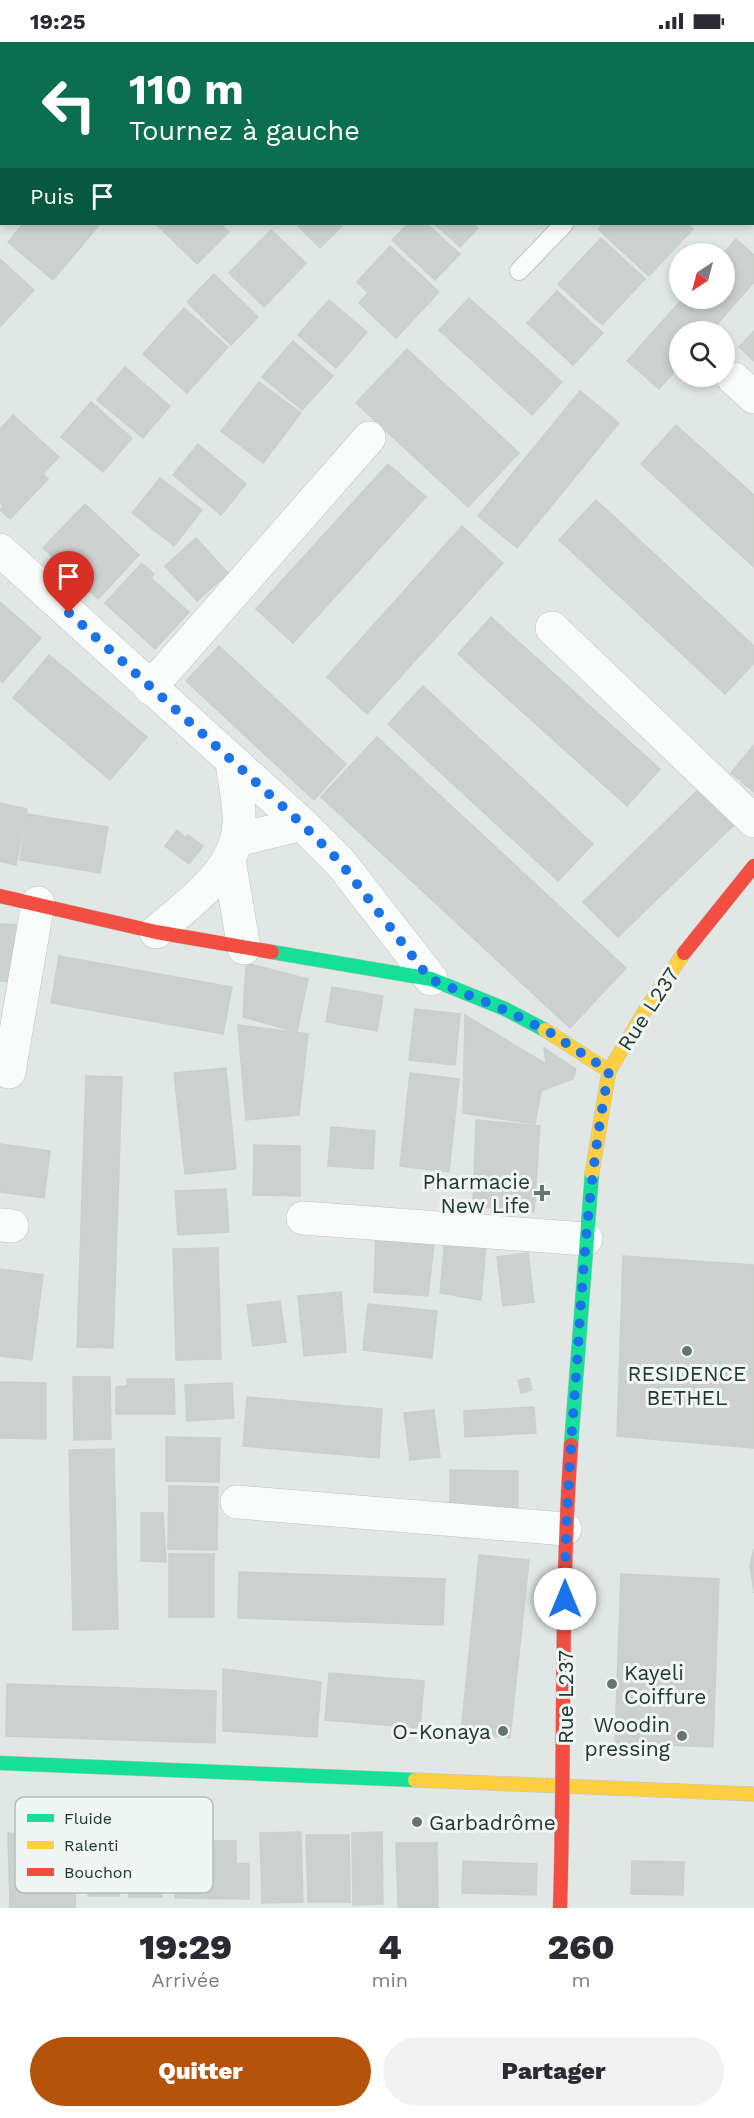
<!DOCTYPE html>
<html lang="fr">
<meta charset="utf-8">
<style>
body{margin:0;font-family:"Work Sans",sans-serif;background:#f2f2f3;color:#2b2b33;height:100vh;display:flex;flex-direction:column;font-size:22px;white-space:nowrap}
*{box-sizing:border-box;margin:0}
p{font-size:20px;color:#7c7c81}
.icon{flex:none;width:33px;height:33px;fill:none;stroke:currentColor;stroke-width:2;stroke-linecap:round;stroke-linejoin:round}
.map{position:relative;height:1866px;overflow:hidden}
.side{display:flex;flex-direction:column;background:#fff;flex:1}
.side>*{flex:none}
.banner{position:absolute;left:0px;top:0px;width:754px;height:183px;box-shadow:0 3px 9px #0003;background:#0b6e4f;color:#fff;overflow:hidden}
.needle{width:39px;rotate:216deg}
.controls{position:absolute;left:669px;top:201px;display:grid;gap:12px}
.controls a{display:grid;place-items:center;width:66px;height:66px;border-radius:50%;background:#fff;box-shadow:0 3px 9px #0003;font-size:30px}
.pin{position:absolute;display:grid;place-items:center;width:51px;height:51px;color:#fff;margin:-62px -26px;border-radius:50% 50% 50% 0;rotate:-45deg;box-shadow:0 0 6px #0007}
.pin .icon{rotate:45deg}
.me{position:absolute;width:66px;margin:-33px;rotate:0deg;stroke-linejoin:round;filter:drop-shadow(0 0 4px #0008)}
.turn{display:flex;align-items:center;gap:21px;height:126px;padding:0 30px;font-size:27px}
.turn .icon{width:78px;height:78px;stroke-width:2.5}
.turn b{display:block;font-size:42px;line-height:51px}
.then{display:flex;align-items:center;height:57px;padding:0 30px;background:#0003;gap:12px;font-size:22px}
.eta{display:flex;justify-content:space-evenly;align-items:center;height:102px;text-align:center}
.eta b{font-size:36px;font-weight:800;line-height:42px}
.cta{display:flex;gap:12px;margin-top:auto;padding:12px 30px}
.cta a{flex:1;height:69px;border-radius:36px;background:#b45309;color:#fff;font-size:24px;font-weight:800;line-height:69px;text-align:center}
.cta a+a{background:#f2f2f3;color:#2b2b33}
.status{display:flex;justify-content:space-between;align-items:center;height:42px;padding:0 30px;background:#fff;direction:ltr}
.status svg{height:16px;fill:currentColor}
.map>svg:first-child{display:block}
.building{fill:#ccd0cf;stroke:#cad0cd;stroke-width:1.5}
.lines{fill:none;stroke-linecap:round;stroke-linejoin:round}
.lane-casing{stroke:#bec4c1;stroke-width:20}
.street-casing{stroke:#bec4c1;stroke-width:34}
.fast-casing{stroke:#bec4c2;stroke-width:15}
.slow-casing{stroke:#bec4c2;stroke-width:15}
.jam-casing{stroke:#bec4c2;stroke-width:15}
.lane{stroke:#fafbfb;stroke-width:18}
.street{stroke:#fafbfb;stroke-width:33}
.fast{stroke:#16e098;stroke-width:14}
.slow{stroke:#ffcf43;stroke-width:14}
.jam{stroke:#f24e42;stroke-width:14}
.route{stroke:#1a73e8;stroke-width:10;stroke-dasharray:0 18}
.poi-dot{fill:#657570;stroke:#eff6f3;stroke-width:2}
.labels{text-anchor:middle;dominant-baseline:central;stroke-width:6;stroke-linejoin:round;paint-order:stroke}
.street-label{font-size:21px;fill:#223732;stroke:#eff6f3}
.poi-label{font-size:21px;fill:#223732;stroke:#eff6f3;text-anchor:end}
.key{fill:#eff6f3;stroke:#b2bdb9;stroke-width:1.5}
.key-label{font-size:16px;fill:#223732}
</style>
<div class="status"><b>19:25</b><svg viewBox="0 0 49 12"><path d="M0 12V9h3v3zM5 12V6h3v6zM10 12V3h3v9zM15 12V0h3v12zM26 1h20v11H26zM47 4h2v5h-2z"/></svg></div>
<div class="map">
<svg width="754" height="1866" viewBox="0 0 754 1866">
<rect width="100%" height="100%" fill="#e1e7e4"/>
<g class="building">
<path d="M0,0h33l2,2h-33v28z"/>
<path d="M450,0h45l-2,2z"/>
<path d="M584,0h72l2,2h-72z"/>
<path d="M753,78l1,1v80l-1,-1z"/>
<path d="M23,182h77l-47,56 -45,-38z"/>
<path d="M156,182h64l9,8 -32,32z"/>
<path d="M296,182h48l-24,24z"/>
<path d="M408,182h19l33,30 -25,26 -43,-40z"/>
<path d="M435,182h38l5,4 -18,19z"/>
<path d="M603,182h84l6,5 -44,47 -51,-47z"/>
<path d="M271,188l35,33 -42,44 -35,-34z"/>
<path d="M601,196l44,41 -43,46 -44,-41z"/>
<path d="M736,197l18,16v27l-44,50h-30v33l-21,24 -32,-28 56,-63h41l-1,-44z"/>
<path d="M390,204l49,46 -43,46 -37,-35 9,-10 -11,-11z"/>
<path d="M0,217l34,31 -34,37z"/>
<path d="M214,232l44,43 -27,28 -44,-43z"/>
<path d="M557,249l46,42 -30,32 -46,-42z"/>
<path d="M469,256l93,84 -30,33 -93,-85z"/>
<path d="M329,258l38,32 -31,36 -38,-33z"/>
<path d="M184,266l44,39 -41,46 -44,-39z"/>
<path d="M754,289v30l-15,-14z"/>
<path d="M293,299l40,35 -31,34 -40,-33z"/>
<path d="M407,307l112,104 -51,54 -112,-104z"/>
<path d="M125,325l45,39 -27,32 -46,-38z"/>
<path d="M259,340l42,31 -38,50 -42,-32z"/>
<path d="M580,349l39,32 -102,125 -39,-32z"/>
<path d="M91,360l41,36 -29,34 -42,-35z"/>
<path d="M13,373l46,42 -16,17 5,5 -38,40 -10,-9 3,-5 -3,-2v-74z"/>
<path d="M676,383l78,70v72l-113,-103z"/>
<path d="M198,402l48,40 -25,31 -48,-40z"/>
<path d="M388,422l38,33 -133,146 -37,-34z"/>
<path d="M160,436l42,32 -28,36 -42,-33z"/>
<path d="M596,458l158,146v17l-29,31 -166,-154z"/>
<path d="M85,462l54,51 -41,44 -55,-51z"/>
<path d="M462,484l41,37 -136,151 -40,-37z"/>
<path d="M196,496l32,35 -31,28 -32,-35z"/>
<path d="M142,521l12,11 -3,4 38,34 -34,37 -50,-46z"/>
<path d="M0,560l41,36 -39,45 -2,-2z"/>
<path d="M491,575l169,152 -33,37 -169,-152z"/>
<path d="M219,604l127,118 -32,36 -128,-119z"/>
<path d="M49,613l98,82 -37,43 -97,-82z"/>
<path d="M423,644l170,158 -35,37 -170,-157z"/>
<path d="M377,695l249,231 -56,60 -249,-231z"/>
<path d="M754,703v47l-23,-19z"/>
<path d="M701,745l35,36 -118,114 -35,-35z"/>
<path d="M0,761l27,6 -11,56 -16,-4z"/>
<path d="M27,772l81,13 -8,46 -80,-13z"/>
<path d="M177,788l9,8 2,-3 15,11 -14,18 -24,-18z"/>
<path d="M0,882l20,1 -2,57 -18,-1z"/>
<path d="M59,914l173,31 -9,47 -172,-31z"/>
<path d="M246,921l62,16 -11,53 -54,-15z"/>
<path d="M332,945l51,9 -6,35 -51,-9z"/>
<path d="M415,967l45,5 -5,51 -46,-5z"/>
<path d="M465,973l81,49 -2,-16 32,21 -3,10 -32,12 -6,33 -72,-11z"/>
<path d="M238,983l70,9 -9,81 -53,5z"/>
<path d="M226,1026l10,101 -51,5 -11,-101z"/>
<path d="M410,1031l49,6 -10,93 -49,-6z"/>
<path d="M86,1034l36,1 -9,271 -36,-1z"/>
<path d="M476,1078l64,6 -6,86 -61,-6z"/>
<path d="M331,1085l44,4 -2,38 -45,-3z"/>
<path d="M0,1102l50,7 -6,47 -44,-6z"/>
<path d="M254,1103l46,1v50l-47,-1z"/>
<path d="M226,1147l3,43 -51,3 -3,-44z"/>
<path d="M376,1188l59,6 -7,60 -54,-4z"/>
<path d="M445,1195l41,8 -5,55 -41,-7z"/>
<path d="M218,1206l3,111 -45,1 -3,-111z"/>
<path d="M528,1211l6,49 -31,4 -6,-49z"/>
<path d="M623,1214l131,9v183l-137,-12z"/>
<path d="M0,1227l43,6 -11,85 -32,-4z"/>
<path d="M341,1250l5,60 -42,4 -6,-60z"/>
<path d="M280,1259l6,41 -33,4 -6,-41z"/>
<path d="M368,1262l69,7 -5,47 -69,-8z"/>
<path d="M73,1335h37l1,62 -37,1z"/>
<path d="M529,1336l3,12 -11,3 -3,-13z"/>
<path d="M127,1337h47l1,35h-59v-27l11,-1z"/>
<path d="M0,1340l46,1v56l-46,-1z"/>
<path d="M232,1341l2,35 -47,3 -2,-36z"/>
<path d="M247,1355l135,12 -3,49 -136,-12z"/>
<path d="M534,1365l2,26 -71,4 -1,-26z"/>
<path d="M434,1368l6,47 -30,3 -6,-47z"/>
<path d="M166,1395l54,1 -1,44 -53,-1z"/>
<path d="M114,1407l4,180 -45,1 -4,-180z"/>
<path d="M450,1428l68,1v49l-68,-1z"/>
<path d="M169,1444l49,1 -1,63 -49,-1z"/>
<path d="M141,1471h22l3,49 -25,-1z"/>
<path d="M754,1507v44l-4,-28z"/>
<rect x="169" y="1512" width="45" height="63"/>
<path d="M479,1513l50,5 -19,178 -49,-5z"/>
<path d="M239,1530l206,7 -2,46 -205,-7z"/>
<path d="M621,1532l98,5 -6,168 -98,-4z"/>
<path d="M223,1627l98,13 -4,55 -94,-6z"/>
<path d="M329,1631l95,8 -4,47 -95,-8z"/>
<path d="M7,1642l209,7 -1,52 -209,-7z"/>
<rect x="88" y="1790" width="31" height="64"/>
<path d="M301,1790l2,70 -41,1 -2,-70z"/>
<path d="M382,1790l1,72 -30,1 -1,-72z"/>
<path d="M8,1791l70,9 -3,66h-65z"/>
<path d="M306,1793h43l1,67h-42z"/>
<path d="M129,1795l33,1v59h-33z"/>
<path d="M175,1799h61v22l13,1v35l-74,-1z"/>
<path d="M396,1801h41l1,65h-40z"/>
<path d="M463,1819l74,3 -1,31 -74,-2z"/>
<path d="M632,1819l52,1 -1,33 -52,-1z"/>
</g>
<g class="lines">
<defs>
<g id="lane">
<path d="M320,2l1,-2"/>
<path d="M519,229l45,-47"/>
</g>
<g id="street">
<path d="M709,0l2,2"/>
<path d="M124,2l1,-2"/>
<path d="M753,42l1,1"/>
<path d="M0,133l2,-2"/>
<path d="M734,337l20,18"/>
<path d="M0,508l302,274 38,38 91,117"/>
<path d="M552,586l202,193"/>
<path d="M150,646l219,-250"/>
<path d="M237,798l65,-16"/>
<path d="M229,818l15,88"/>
<path d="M156,890c33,-29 82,-61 83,-110 1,-20 -5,-41 -7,-60"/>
<path d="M9,1030l29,-169"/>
<path d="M303,1176l283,21"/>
<path d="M0,1183l12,1"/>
<path d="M237,1460l328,27"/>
</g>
<g id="fast">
<path d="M272,910l159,27 74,30 40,21"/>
<path d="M571,1403l21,-272"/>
<path d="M0,1721l415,17"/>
</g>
<g id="slow">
<path d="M545,988l64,41"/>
<path d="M592,1131l17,-102 37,-62 38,-56"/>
<path d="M415,1738l339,14"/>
</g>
<g id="jam">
<path d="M0,854l156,36 116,20"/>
<path d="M684,911l70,-87"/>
<path d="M560,1866c5,-154 0,-309 11,-463"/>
</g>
</defs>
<use href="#lane" class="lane-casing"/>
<use href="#street" class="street-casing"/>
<use href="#fast" class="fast-casing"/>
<use href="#slow" class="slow-casing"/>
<use href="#jam" class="jam-casing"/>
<use href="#lane" class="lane"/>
<use href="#street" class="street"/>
<use href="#fast" class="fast"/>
<use href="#slow" class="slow"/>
<use href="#jam" class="jam"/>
</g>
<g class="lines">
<path class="route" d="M69,571l233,211 38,38 90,117 75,31 44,22 60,39c-19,97 -26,194 -32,293 -6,78 -12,156 -12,235"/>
</g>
<g class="poi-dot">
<path d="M539 1142h6v6h6v6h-6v6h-6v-6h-6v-6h6z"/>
<circle cx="687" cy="1309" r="6"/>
<circle cx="612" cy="1642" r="6"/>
<circle cx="503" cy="1689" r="6"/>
<circle cx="682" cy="1694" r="6"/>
<circle cx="417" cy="1780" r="6"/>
</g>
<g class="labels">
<g class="street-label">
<text transform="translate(648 967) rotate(-57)">Rue L237</text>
<text transform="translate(565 1655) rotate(-90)">Rue L237</text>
</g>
<g class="poi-label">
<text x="530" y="1139">Pharmacie<tspan x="530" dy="24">New Life</tspan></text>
<text x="687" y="1331" text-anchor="middle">RESIDENCE<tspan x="687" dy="24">BETHEL</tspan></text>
<text x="624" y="1630" text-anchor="start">Kayeli<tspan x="624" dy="24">Coiffure</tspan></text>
<text x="670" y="1682">Woodin<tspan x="670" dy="24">pressing</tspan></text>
<text x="491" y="1689">O-Konaya</text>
<text x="429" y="1780" text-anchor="start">Garbadrôme</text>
</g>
</g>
<rect x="15" y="1755" width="198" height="96" rx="9" class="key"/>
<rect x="27" y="1772" width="27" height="8" fill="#16e098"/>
<rect x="27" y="1799" width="27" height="8" fill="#ffcf43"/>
<rect x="27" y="1826" width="27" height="8" fill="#f24e42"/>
<g class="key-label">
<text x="64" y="1782">Fluide</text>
<text x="64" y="1809">Ralenti</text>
<text x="64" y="1836">Bouchon</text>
</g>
</svg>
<div class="controls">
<a><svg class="needle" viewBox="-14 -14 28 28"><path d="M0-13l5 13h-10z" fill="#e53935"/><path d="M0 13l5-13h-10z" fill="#7c7c81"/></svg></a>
<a><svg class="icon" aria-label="search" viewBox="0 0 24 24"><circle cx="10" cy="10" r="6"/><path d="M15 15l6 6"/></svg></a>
</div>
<div class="pin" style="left:69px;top:571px;background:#d93025"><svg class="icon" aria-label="arrive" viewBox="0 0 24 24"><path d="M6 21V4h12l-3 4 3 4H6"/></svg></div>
<svg class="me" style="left:565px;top:1557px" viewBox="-20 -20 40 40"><circle r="19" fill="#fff"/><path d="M0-13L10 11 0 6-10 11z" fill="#1a73e8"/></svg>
<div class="banner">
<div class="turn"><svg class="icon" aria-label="left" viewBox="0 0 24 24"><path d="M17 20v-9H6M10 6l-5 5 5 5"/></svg><div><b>110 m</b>Tournez à gauche</div></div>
<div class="then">Puis<svg class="icon" aria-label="arrive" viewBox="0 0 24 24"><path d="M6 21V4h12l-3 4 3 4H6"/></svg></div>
</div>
</div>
<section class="side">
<div class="eta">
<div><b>19:29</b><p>Arrivée</p></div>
<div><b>4</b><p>min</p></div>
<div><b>260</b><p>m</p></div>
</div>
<div class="cta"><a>Quitter</a><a>Partager</a></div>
</section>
